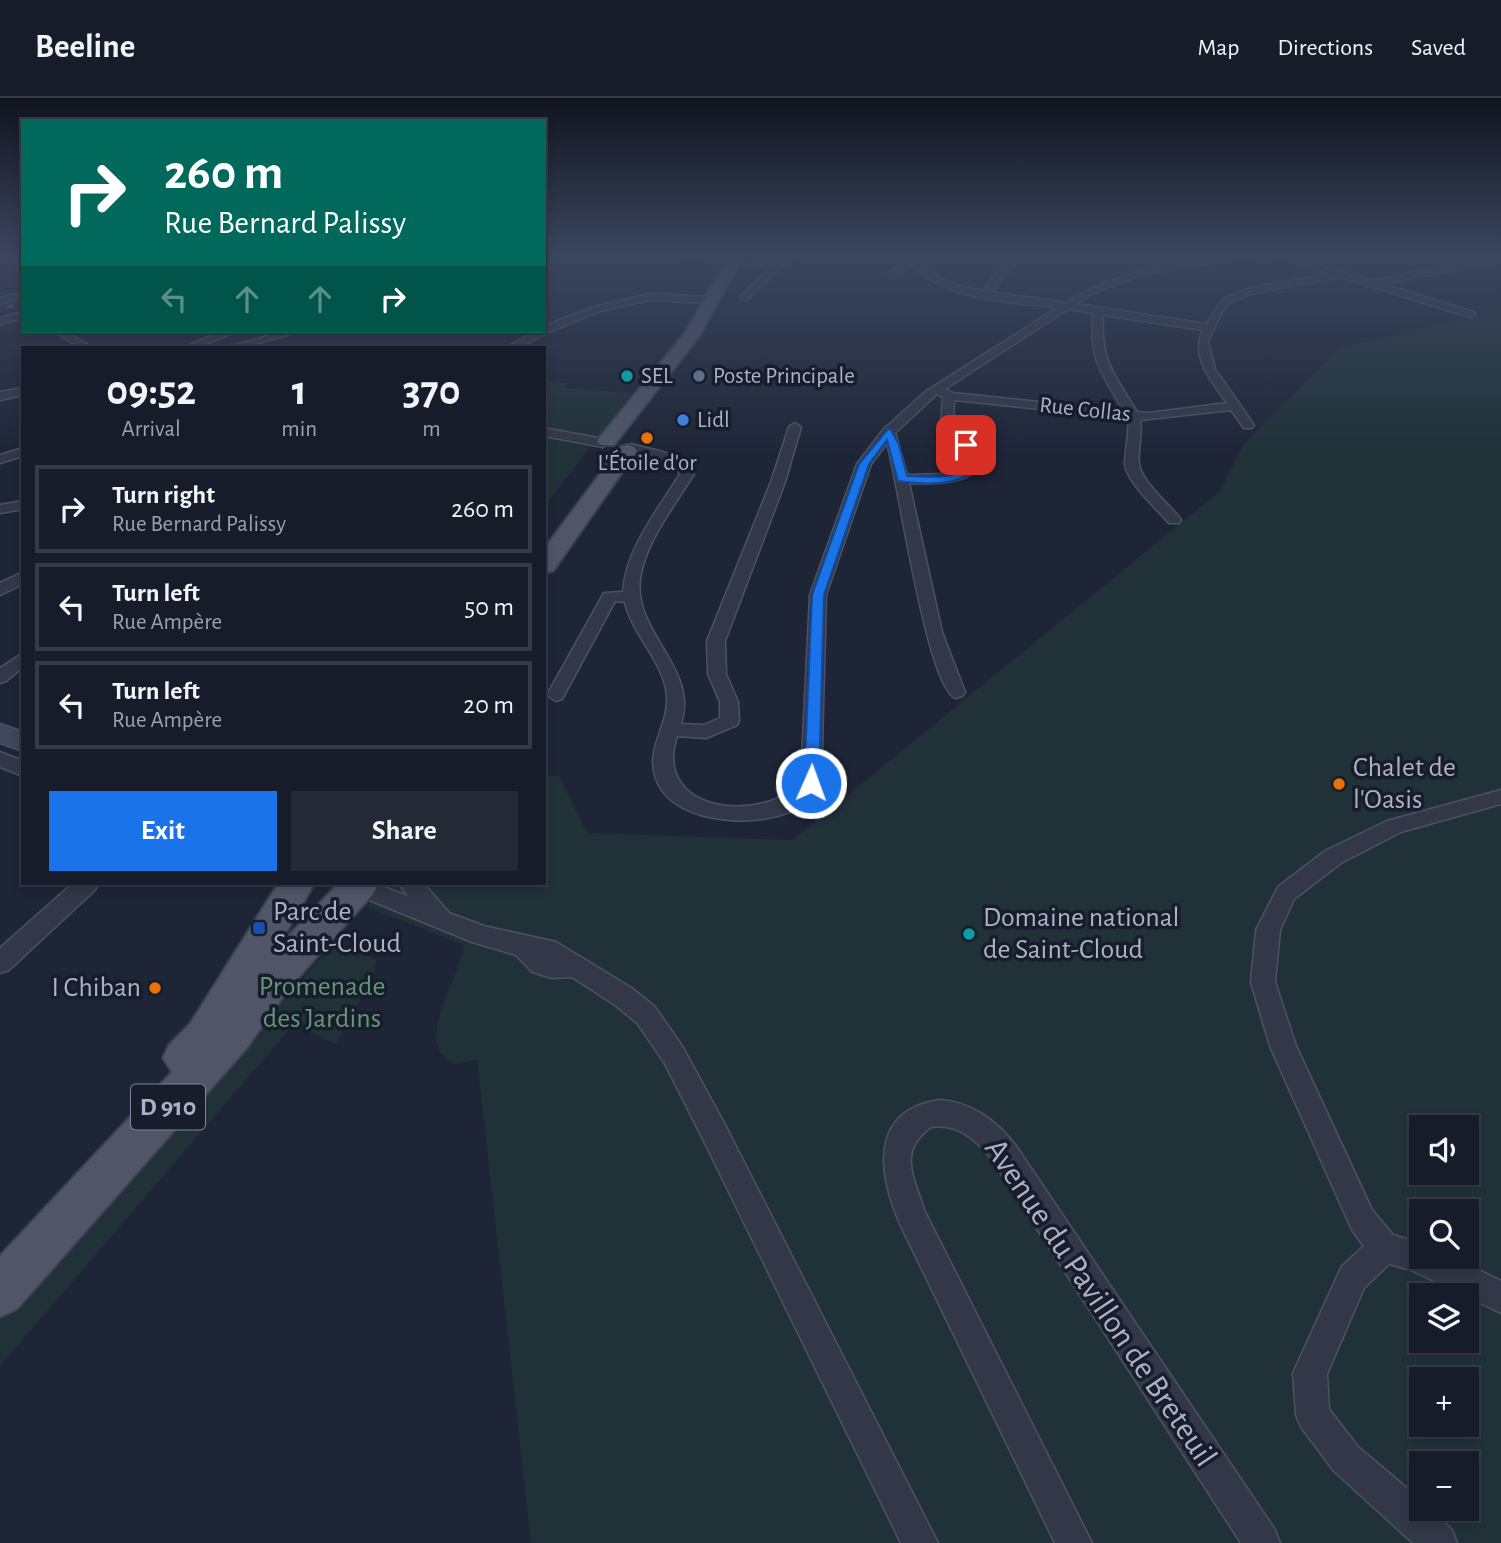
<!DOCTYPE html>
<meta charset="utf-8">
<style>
body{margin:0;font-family:"Alegreya Sans",sans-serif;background:#232935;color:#f1f3f6;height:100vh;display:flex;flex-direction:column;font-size:26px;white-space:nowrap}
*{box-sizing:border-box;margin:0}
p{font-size:23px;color:#9ea1a8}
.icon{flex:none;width:38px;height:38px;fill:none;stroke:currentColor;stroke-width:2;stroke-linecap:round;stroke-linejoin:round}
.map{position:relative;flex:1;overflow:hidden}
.panel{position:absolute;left:21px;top:248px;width:525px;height:539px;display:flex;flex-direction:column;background:#161c29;border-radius:0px;box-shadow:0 4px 10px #0003,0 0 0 2px #353a46}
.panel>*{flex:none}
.top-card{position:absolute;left:21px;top:21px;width:525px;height:214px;border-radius:0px;box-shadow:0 4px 10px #0003,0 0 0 2px #353a46;background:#00695c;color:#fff;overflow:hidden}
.buttons{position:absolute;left:1409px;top:1017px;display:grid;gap:14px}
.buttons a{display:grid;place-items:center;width:70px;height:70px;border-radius:0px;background:#161c29;box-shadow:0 4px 10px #0003,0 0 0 2px #353a46;font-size:35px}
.pin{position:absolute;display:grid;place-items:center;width:60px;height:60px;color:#fff;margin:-30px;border-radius:14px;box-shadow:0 4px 10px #0006}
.me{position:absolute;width:77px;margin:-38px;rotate:2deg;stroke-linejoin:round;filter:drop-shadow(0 0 5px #0008)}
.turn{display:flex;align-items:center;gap:24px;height:147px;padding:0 28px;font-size:32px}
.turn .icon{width:91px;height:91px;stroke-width:2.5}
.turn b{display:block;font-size:49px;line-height:60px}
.lanes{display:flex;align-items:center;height:66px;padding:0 28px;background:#0003;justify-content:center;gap:35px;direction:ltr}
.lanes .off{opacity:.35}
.eta{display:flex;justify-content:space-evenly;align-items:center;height:119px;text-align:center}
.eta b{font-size:42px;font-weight:700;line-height:49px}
.cta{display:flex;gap:14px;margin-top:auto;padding:14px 28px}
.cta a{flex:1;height:80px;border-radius:0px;background:#1a73e8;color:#fff;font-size:28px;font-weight:700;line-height:80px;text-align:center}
.cta a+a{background:#232935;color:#f1f3f6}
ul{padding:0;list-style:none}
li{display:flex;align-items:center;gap:21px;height:88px;margin:0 14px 10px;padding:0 14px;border:4px solid #353a46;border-radius:0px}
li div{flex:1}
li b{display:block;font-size:26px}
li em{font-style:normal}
header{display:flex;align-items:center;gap:42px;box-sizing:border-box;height:98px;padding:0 35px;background:#161c29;border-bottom:2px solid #353a46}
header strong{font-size:33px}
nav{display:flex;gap:38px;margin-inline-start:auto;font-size:24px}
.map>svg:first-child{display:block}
.green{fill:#203238;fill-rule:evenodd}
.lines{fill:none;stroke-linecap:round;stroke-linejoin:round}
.street-casing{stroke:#4c5263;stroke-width:3}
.secondary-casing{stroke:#4c5263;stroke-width:3}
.primary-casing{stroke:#3b4151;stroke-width:4}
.street{fill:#323847;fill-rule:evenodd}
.secondary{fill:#40465b;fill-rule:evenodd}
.primary{fill:#505668;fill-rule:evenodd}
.rail-casing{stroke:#535b6f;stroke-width:3.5}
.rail{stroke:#181d2c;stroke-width:2.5;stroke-dasharray:7;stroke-linecap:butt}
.route{fill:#1a73e8;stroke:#114b97;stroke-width:2}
.culture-dot{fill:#0f9aa8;stroke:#181d2c;stroke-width:2.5}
.service-dot{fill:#5c6f8a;stroke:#181d2c;stroke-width:2.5}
.shop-dot{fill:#3f7fe0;stroke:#181d2c;stroke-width:2.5}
.food-dot{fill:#e8710a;stroke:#181d2c;stroke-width:2.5}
.transit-dot{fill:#1a4fb4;stroke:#181d2c;stroke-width:2.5}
.labels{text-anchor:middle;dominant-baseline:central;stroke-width:7;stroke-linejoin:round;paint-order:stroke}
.far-poi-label{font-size:23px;fill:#acb2c5;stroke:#181d2c;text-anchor:start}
.far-street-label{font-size:23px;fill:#acb2c5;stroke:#181d2c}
.shield{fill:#181d2c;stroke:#808597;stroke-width:2}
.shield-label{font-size:26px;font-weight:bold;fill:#acb2c5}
.poi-label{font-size:28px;fill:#acb2c5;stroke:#181d2c;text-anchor:start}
.park-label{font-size:28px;fill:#639676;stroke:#181d2c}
.near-street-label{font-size:33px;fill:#acb2c5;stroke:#181d2c}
</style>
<header>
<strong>Beeline</strong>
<nav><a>Map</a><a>Directions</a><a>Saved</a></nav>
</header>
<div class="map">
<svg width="1501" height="1445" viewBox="0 0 1501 1445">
<rect width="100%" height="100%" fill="#1e2537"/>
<g class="green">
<path d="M1501,211v1234h-970l-54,-483 -23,4c-4,-3 -10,-7 -13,-11 -18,-25 19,-78 23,-108l-97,-38 21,-23h156v-108h15l28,57 206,7 427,-349 23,-46 95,-96zM1421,1029h45v45h-45zM1421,1113h45v45h-45zM1421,1197h45v45h-45zM1421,1281h45v45h-45zM1421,1365h45v45h-45z"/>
<path d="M544,283l24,2 -2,5 67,5 -35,44 -54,-10z"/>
<path d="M544,340l46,9 -46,60z"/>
<path d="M334,845l43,16 -3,13 -38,72 -43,-19 -293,341v-47z"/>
</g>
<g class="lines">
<defs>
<g id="street">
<path d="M673,156h22l34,7 -4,3z"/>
<path d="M913,156h10l-5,5c18,21 40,28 66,32 11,-15 21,-37 41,-37l-10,8 -23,30 73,11c52,-33 133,-49 194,-49l-118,21 -48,18 -17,11 130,20 18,-26 24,-9 81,-16 -58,-19h13l88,27 113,-24 16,-2v6l-119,23 92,28 1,2 -5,3 -130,-40 -90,17 -20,8 -7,8 -15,31 7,28 39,56 -2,3h-8l-13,-18 -91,10c3,15 -3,29 -1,44 1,15 30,41 40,53l2,3 -2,3h-10c-12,-14 -43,-42 -44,-59 0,-16 5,-30 3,-46l-174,-18 -1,24c54,54 7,61 -44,59l33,149 23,60 -3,4 -6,2c-29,-8 -58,-219 -69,-255l-16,21 -45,131 -5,188c-4,7 -10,15 -17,21 -35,26 -129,23 -147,-23 -13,-31 11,-53 10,-83 -1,-35 -35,-62 -42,-96l-10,-1 -53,98 -6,2 -9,-6 57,-102 19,-1c3,-44 35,-82 57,-118 -12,-21 -39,-12 -55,-26l6,-4c24,7 49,7 63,30 -19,31 -49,68 -54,105 -7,54 59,89 41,145l23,1 16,-7v-16l-12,-28 -1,-33 64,-159 18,-55 6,-4 6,4 -16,55 -60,159 1,33 12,28 1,19 -2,4 -31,13 -29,-2c-26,79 89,88 124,45l9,-186 47,-131 27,-35 41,-37 132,-84c-46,-7 -113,-7 -145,-44l-17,13h-6v-4zM1068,211l25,4c-4,47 8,59 31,98l-171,-18 -8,-4zM1103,217l100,15c-13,27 9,52 24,73l-78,10 -12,-1c-23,-38 -37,-52 -34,-97zM937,296l6,3 -2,28 20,22 4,15 -2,6 -14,6 -42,1 -12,-42z"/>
<path d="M778,162l7,2 -38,38h-6v-4z"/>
<path d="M23,194v6l-23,6v-6z"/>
<path d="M649,196l64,3 5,3 -5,3 -64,-3 -49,11 -51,21 -31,16h-13l31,-17h8v-5l50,-19z"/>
<path d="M23,214v6l-23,6v-6z"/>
<path d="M53,233h12l28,17h-12z"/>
<path d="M223,233h14l-40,17h-14z"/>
<path d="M285,233h16l-59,17h-17z"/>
<path d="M23,290v7l-23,5v-8z"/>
<path d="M544,330l59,11 6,4 -6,4 -59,-11z"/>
<path d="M23,350v8l-23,7v-8z"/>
<path d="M23,403v8l-23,4v-8z"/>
<path d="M23,474v12l-23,11v-12z"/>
<path d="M23,555v14l-17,14 -6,2v-15z"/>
<path d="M0,654l23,9v15l-23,-9z"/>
<path d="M1501,692v14l-100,28 -60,31 -47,36 -14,31 -5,52 21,64 76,164 21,25 28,8v13h29l51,25v32l-90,-43 -22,-6 -25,24 -37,86 2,35 29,38 63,53v8h8l23,22 5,13h-44l-79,-72 -33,-44 -5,-12 -3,-42 49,-107 22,-20 -12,-16 -82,-184 -19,-64 5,-52 22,-43 47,-36 62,-30z"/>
<path d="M72,786h26l-3,6 -86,80 -9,3v-25z"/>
<path d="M348,786h28l32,12 -9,-12h25l25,29 35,13 72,16 77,47 22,18 27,39 42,77 214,420h-37l-197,-402 -40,-79 -27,-39 -22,-18 -43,-28 -20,1 -20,-6 -16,-17 -44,-13 -122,-50z"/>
<path d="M939,1002c33,2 58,21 77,46l259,384 5,13h-39l-250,-385c-16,-19 -33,-35 -60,-31 -34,25 -17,49 -7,83l168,333h-37l-155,-319c-21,-49 -32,-113 39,-124z"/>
</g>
<g id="secondary">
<path d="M787,156h16c-13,11 -41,19 -55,8 10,-8 27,-2 39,-8z"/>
<path d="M0,626l23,8v19l-23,-8z"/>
</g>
<g id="primary">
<path d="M731,163l7,4 -38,70 -86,110h-14l-3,-4 3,-4 85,-104 39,-68z"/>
<path d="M627,347l7,2 3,4 -84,120 -9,2v-24l76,-102z"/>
<path d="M278,786h36l-37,64 61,-64h40l-5,10 -83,93 -44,62 -229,260 -17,8v-61l172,-184 -9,-14 6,-13 21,-21z"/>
</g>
</defs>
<use href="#street" class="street-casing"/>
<use href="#secondary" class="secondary-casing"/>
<use href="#primary" class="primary-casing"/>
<use href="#street" class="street"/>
<use href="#secondary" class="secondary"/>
<use href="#primary" class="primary"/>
<defs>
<path id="rail" d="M0,211l23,-6"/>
</defs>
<use href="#rail" class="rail-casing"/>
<use href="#rail" class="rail"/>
</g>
<linearGradient id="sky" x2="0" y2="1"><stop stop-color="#10141e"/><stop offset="0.44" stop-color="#3b465e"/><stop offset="1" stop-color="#3b465e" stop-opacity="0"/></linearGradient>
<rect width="1501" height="358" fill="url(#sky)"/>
<path class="route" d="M888,331l3,1 8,15 8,31c22,0 72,9 54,-31l5,-3 4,1c25,46 -46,42 -72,38l-11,-41 -18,24 -45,131 -5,188 -8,6 -7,-6 8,-188 47,-131z"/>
<g class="culture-dot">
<circle cx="627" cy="278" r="7"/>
<circle cx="969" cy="836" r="7"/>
</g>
<circle class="service-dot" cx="699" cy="278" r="7"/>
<circle class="shop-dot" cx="683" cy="322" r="7"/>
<g class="food-dot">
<circle cx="647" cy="340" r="7"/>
<circle cx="1339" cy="686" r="7"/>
<circle cx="155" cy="890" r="7"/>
</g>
<rect class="transit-dot" x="252" y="823" width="14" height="14" rx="3.5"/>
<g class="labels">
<g class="far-poi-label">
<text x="641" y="278">SEL</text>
<text x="713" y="278">Poste Principale</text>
<text x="697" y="322">Lidl</text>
<text x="647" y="365" text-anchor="middle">L'Étoile d'or</text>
</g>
<g class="far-street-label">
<text transform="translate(1085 312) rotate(6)">Rue Collas</text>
</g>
<rect class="shield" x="131" y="986.5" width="74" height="45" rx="5"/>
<g class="shield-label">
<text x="168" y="1009">D 910</text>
</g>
<g class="poi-label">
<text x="1353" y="670">Chalet de<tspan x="1353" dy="32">l'Oasis</tspan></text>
<text x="273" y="814">Parc de<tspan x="273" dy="32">Saint-Cloud</tspan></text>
<text x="983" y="820">Domaine national<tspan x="983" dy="32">de Saint-Cloud</tspan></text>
<text x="141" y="890" text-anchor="end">I Chiban</text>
</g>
<g class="park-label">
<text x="322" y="889">Promenade<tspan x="322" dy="32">des Jardins</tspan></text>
</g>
<g class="near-street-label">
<text transform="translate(1100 1205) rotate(56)">Avenue du Pavillon de Breteuil</text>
</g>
</g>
</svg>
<div class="buttons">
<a><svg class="icon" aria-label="sound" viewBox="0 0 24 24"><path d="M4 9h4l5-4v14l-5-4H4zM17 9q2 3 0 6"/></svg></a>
<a><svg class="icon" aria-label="search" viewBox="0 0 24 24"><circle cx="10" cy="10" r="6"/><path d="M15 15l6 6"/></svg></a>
<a><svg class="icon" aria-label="layers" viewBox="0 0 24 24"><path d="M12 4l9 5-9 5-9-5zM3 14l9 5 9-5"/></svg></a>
<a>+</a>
<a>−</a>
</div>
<div class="pin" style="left:966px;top:347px;background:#d93025"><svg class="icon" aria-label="arrive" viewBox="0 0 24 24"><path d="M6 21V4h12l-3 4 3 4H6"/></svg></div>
<svg class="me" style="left:811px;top:685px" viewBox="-20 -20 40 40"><circle r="17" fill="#1a73e8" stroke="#fff" stroke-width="3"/><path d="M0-11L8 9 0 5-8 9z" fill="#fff"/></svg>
<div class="top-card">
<div class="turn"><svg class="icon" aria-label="right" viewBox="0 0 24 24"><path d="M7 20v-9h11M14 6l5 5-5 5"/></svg><div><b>260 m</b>Rue Bernard Palissy</div></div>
<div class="lanes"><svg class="icon off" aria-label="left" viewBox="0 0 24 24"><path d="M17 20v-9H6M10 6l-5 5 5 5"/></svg><svg class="icon off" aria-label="ahead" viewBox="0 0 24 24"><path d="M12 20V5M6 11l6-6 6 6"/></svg><svg class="icon off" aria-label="ahead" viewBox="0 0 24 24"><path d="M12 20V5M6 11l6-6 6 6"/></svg><svg class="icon" aria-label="right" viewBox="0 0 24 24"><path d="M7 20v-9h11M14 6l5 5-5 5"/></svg></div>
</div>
<section class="panel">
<div class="eta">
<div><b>09:52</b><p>Arrival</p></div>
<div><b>1</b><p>min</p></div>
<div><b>370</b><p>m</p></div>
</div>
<ul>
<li><svg class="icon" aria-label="right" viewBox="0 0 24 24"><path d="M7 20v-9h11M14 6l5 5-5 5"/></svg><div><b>Turn right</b><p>Rue Bernard Palissy</p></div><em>260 m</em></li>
<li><svg class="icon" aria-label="left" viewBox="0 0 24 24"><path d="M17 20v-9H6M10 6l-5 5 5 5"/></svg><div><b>Turn left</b><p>Rue Ampère</p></div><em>50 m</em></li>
<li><svg class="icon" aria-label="left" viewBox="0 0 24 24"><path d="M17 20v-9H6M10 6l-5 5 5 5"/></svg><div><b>Turn left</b><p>Rue Ampère</p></div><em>20 m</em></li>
</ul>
<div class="cta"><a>Exit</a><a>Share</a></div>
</section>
</div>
